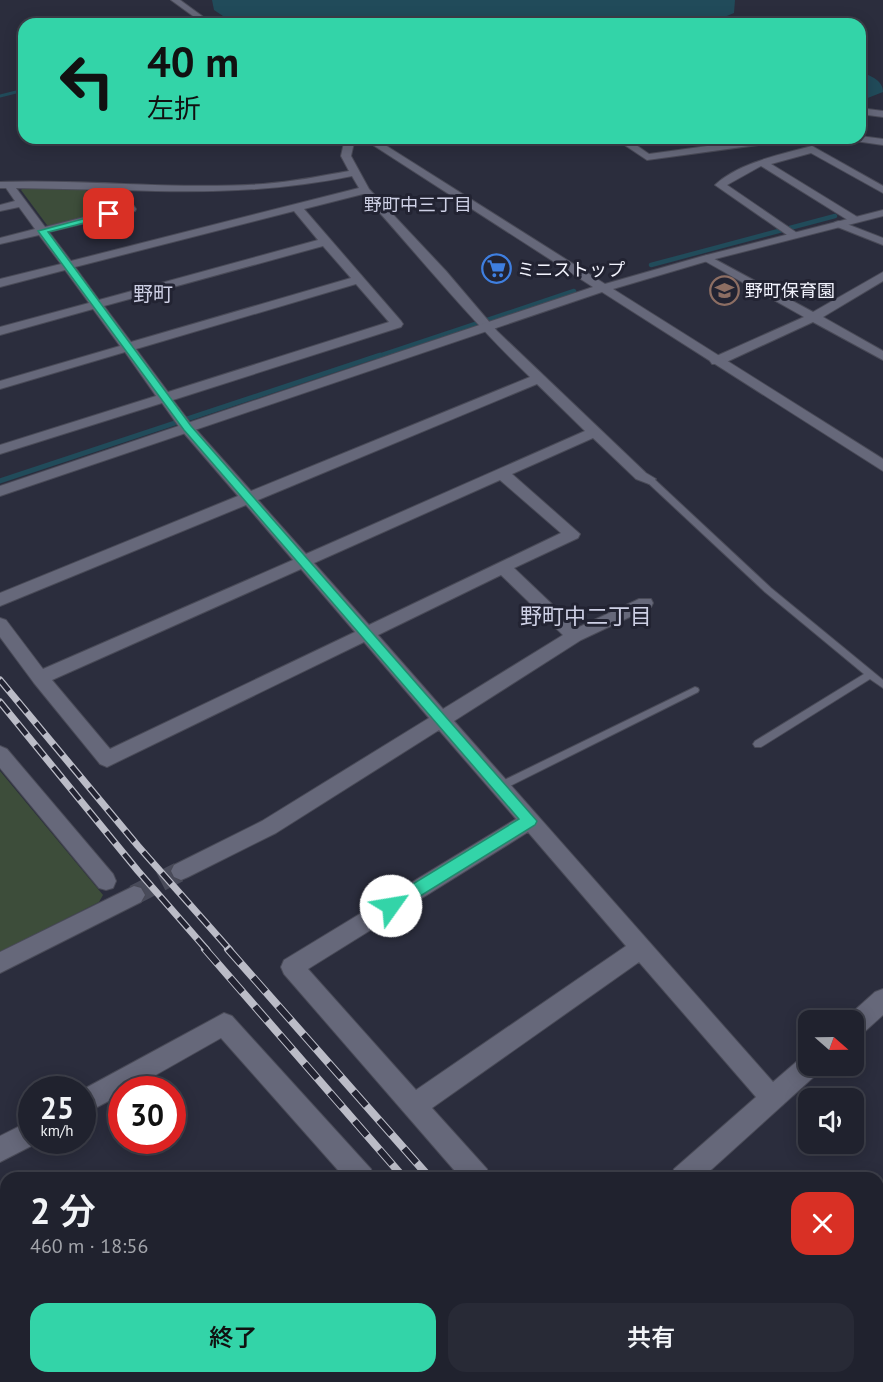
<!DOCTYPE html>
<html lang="ja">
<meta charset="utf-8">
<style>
body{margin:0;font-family:"PT Sans","Noto Sans JP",sans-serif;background:#282a36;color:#f1f3f6;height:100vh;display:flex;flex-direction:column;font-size:22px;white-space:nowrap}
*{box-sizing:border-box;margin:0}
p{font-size:20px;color:#a2a4aa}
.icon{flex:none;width:33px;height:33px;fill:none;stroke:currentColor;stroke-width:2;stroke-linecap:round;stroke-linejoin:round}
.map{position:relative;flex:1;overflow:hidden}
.side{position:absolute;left:0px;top:1172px;width:884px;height:212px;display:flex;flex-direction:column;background:#20222e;border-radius:18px 18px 0 0;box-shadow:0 3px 15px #0003,0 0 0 2px #3d3f4a}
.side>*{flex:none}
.guide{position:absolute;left:18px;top:18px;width:848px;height:126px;border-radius:18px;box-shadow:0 3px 15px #0003,0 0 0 2px #3d3f4a;background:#33d4a8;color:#111;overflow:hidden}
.needle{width:39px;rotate:110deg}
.controls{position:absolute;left:798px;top:1010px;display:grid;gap:12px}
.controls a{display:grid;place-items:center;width:66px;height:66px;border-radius:12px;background:#20222e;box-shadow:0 3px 15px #0003,0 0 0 2px #3d3f4a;font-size:30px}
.speed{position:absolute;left:18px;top:1076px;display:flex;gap:12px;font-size:30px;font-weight:700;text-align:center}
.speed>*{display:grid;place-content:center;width:78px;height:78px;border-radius:50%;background:#20222e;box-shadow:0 3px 15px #0003,0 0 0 2px #3d3f4a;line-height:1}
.speed small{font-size:15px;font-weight:400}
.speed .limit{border:9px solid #d22;background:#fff;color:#111}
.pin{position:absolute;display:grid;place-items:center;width:51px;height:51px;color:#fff;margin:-26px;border-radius:12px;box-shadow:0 3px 9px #0006}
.me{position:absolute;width:66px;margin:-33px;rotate:58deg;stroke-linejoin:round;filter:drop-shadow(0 0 4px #0008)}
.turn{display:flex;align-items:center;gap:21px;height:126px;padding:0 30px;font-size:27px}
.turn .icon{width:78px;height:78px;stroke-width:2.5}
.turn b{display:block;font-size:42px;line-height:51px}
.round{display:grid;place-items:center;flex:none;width:63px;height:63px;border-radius:18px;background:#282a36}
.summary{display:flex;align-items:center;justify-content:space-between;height:102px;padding:0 30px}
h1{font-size:36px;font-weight:600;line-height:45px}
.cta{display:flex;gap:12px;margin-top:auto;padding:12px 30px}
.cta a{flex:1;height:69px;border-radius:18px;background:#33d4a8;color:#111;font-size:24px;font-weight:600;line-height:69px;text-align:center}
.cta a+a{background:#282a36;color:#f1f3f6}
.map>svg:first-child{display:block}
.green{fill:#3d4d3a}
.water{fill:#214b5a}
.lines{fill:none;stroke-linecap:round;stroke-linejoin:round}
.stream-far2{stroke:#214b5a;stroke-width:3}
.stream-far1{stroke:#214b5a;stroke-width:4.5}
.stream{stroke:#214b5a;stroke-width:5}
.street-tunnel{stroke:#494b5a;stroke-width:20;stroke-dasharray:20 10;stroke-linecap:butt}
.lane-casing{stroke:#494a57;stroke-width:2}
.street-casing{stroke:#494a57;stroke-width:2}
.secondary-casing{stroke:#494a57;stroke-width:2}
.lane{fill:#66687a;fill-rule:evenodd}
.street{fill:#66687a;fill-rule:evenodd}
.secondary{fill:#66687a;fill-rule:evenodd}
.rail-far1-casing{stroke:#bbbcc7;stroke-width:7}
.rail-casing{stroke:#bbbcc7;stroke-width:8}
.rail-far1{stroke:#222332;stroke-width:4.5;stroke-dasharray:14;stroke-linecap:butt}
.rail{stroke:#222332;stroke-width:6;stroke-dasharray:19;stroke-linecap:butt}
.route{fill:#33d4a8;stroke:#218a6d;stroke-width:1.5}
.labels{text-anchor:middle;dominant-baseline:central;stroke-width:6;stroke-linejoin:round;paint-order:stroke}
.far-neighbourhood-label{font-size:18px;fill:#ced0e5;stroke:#222332}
.far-poi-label{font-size:18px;fill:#f2f3fd;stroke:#222332;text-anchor:start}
.far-quarter-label{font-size:20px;fill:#ced0e5;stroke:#222332}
.neighbourhood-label{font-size:22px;fill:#ced0e5;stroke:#222332}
</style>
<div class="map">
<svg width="883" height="1382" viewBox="0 0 883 1382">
<rect width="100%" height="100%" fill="#2b2d3d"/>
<g class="green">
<path d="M25,186l59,2 20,25 -52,13 -5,-1 -26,-35z"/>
<path d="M0,771l103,124 -4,7 -99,50z"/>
</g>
<g class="water">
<path d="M212,0h523l-1,13 -12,5 3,5 11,1h-501l-21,-14z"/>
<path d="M860,71c9,5 23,8 23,21l-23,9z"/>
</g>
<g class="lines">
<path class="stream-far2" d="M0,96l24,-6"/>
<g class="stream-far1">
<path d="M651,265l184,-49"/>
<path d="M376,357l198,-66"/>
</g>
<path class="stream" d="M0,481l380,-126"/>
<path class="street-tunnel" d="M134,895l47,-24"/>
<defs>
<g id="lane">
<path d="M646,477h6l119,111 112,92v8l-13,-9 -109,68h-6l-2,-3 2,-3 109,-67 -99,-82 -119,-111z"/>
<path d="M695,687l3,1 1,2 -1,2 -196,98 -3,1 -3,-1 -2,-3 2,-3z"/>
</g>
<g id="street">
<path d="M860,108l23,3v6l-23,-3z"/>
<path d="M860,136l23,3v6l-28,-4 -5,-3h10z"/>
<path d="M345,138h10l-4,18 18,33 77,82 51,60 149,142 10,6 -7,5 -13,-5 -43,-41 -81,36 68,60 -2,4 -64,30 63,60 62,-29h12l2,4 -2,4 -70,33 -127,81 319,361 29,-25 6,-3v11h14l-4,8 -116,105h-31l3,-9 82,-72 -117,-135 -207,146 55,61 3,9h-29l-177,-204 -3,-7 3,-7 232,-141 -77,-89 -163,103 -88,44 -7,3 -7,-3 -3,-6 3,-6 88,-44 167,-103 -65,-76 -257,125 -7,-3 -66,-81 -34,-46v-19l6,2 37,49 250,-109 -47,-55 -246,101v-13l238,-97 -56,-65 -20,-28 -162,51v-9l156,-49 -31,-44 -125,37v-8l120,-35 -27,-37 -93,26v-8l89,-24 -24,-33 -65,17v-8l61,-15 -22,-29 -39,9v-6l35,-9 -16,-22 -19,4v-6l15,-4 -9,-13h-6v-6c88,-3 175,8 263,2 29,-2 58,-8 86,-13l-8,-15zM352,176l7,12 -288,73 -22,-29 86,-21 1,-2 -13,-19c78,3 152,2 229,-14zM16,188l96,2 12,17 -79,20zM363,194c55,61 107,126 167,183l-279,114 -59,-66 -19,-25 228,-73 2,-3 -2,-3 -97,-112zM294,211l24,29 -219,60 -24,-33zM323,246l28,32 -220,64 -27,-36zM356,284l33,38 -221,70 -32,-43zM537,384l48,47 -279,123 -48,-54zM500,480l61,53 -192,92 -55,-62zM301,569l54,63 -245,117 -58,-69zM501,575l62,60 -120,74 -65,-74zM528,832l98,114 -210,144 -108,-121z"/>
<path d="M614,138h12l23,16 116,-16h27l-5,3 -140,19z"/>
<path d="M812,146l71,40v7l-72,-40 -40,11 88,54v4h-8l-90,-56 -34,19 73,50 -6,3 -4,-1 -75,-52c23,-22 67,-31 97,-39z"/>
<path d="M839,221l44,17v7l-48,-19v-4z"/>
<path d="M707,255l106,57 70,-40v9l-60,36 60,34v9l-70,-38 -91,42h-10l-2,-3 2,-3 92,-41 -101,-57 -2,-2z"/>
<path d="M0,746l7,3 106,125 3,7 -3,7 -7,2 -7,-2 -99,-120z"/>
<path d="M134,886l7,2 4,7 -4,7 -141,71v-21z"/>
<path d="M883,989v26l-21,19 -8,3v-17h-9l1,-2 29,-26z"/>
<path d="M224,1013l8,3 139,153 3,9h-29l-124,-140 -90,51h-9v5l-40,21v-25z"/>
<path d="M32,1120v20l9,1 -41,21v-26z"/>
<path d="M16,1377h34l-2,5h-34z"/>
<path d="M459,1377h33l-2,5h-33z"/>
<path d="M512,1377h30l2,5h-30z"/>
<path d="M644,1377h31l2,5h-31z"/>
</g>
<g id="secondary">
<path d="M171,0h9l33,24h-9z"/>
<path d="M362,138h12l231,146 98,-28 180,-46v6l-172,44 -98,29 270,170v12l-281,-179 -602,204v-10l593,-199z"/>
</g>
</defs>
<use href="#lane" class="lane-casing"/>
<use href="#street" class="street-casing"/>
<use href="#secondary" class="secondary-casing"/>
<use href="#lane" class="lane"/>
<use href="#street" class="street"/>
<use href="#secondary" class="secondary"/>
<defs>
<g id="rail-far1">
<path d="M0,680l138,166 92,104"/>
<path d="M0,702l138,169 69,79"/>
</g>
<g id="rail">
<path d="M205,949l199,229"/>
<path d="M228,949l202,229"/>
<path d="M576,1377l5,5"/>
<path d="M605,1377l4,5"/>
</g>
</defs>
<use href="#rail-far1" class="rail-far1-casing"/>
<use href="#rail" class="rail-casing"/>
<use href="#rail-far1" class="rail-far1"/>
<use href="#rail" class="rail"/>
</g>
<path class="route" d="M109,212l4,2 -1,2 -64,16 143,194 346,395 -2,4 -139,86 -5,3 -6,-3 -2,-5 2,-5 134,-82 -335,-389 -146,-199z"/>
<defs>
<symbol id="supermarket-ring" viewBox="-11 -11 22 22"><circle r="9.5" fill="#222332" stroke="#3f7fe0" stroke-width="1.5"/><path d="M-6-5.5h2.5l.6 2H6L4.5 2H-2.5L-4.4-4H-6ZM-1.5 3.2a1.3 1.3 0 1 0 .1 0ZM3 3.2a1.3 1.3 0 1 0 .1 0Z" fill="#3f7fe0"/></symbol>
<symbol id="school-ring" viewBox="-11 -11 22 22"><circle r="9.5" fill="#222332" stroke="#8d6e63" stroke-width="1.5"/><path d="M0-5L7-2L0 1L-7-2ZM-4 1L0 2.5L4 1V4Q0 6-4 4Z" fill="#8d6e63"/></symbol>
</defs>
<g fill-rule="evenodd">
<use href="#supermarket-ring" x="480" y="252" width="33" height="33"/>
<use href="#school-ring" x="708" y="274" width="33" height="33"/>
</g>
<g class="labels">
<g class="far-neighbourhood-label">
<text x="418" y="204">野町中三丁目</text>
</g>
<g class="far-poi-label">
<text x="517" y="269">ミニストップ</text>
<text x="745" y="290">野町保育園</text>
</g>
<g class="far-quarter-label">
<text x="153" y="294">野町</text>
</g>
<g class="neighbourhood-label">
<text x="586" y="616">野町中二丁目</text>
</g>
</g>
</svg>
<div class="controls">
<a><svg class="needle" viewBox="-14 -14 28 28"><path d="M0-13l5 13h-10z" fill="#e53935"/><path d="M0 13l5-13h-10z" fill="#a2a4aa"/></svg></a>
<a><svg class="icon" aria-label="sound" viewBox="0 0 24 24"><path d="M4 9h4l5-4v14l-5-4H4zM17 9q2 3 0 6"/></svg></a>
</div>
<div class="speed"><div>25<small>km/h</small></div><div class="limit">30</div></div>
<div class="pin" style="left:109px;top:214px;background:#d93025"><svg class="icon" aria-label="arrive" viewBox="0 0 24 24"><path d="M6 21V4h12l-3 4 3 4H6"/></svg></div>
<svg class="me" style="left:391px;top:906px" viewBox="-20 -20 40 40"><circle r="19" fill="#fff"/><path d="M0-13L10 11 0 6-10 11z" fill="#33d4a8"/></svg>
<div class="guide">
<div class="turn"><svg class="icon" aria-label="left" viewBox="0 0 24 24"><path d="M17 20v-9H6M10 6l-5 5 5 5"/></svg><div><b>40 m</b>左折</div></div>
</div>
<section class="side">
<div class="summary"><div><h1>2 分</h1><p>460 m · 18:56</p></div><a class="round" style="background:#d93025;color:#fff"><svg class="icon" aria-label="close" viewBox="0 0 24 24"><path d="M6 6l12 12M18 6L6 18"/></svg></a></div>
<div class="cta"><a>終了</a><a>共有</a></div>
</section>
</div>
